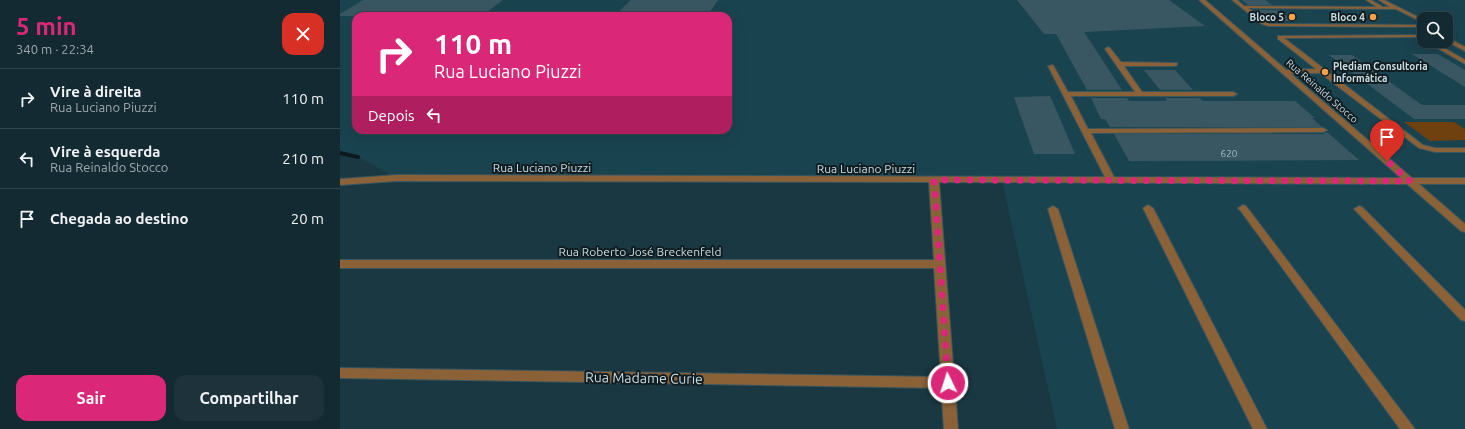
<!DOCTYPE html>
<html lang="pt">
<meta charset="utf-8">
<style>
body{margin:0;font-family:Ubuntu,sans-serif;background:#1d323a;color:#f1f3f6;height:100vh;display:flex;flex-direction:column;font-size:15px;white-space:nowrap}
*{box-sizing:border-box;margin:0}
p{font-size:13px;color:#9da7ac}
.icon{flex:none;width:22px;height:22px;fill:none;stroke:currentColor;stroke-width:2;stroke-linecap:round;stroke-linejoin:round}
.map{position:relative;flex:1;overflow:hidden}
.side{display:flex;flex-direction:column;background:#142a32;width:340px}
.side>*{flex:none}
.banner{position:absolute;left:12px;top:12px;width:380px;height:122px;border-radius:12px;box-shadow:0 4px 16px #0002,0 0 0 1px #33464d;background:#db2777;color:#fff;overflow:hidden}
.buttons{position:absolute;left:1077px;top:12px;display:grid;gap:8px}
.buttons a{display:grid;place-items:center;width:36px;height:36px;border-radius:8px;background:#142a32;box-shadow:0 4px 16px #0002,0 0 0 1px #33464d;font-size:20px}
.pin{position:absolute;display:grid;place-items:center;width:34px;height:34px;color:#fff;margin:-41px -17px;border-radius:50% 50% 50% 0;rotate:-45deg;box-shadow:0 0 4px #0007}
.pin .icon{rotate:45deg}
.me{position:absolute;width:44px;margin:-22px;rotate:356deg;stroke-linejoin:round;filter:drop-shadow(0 0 3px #0008)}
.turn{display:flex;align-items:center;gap:14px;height:84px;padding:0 16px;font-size:18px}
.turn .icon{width:52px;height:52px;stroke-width:2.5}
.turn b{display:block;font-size:28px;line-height:34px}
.then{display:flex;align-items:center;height:38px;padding:0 16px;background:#0003;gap:8px;font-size:15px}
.round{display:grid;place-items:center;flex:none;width:42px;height:42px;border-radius:12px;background:#1d323a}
.headline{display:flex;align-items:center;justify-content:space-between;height:68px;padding:0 16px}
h1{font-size:24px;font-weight:700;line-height:30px;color:#db2777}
.action{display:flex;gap:8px;margin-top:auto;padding:8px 16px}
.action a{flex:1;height:46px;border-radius:12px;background:#db2777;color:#fff;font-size:16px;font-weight:700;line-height:46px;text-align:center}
.action a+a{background:#1d323a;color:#f1f3f6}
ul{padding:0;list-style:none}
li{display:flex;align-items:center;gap:12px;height:60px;padding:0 16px;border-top:1px solid #33464d}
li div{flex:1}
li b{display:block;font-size:15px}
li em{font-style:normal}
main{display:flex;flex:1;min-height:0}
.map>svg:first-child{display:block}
.built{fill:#1a4350;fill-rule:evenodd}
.green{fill:#6e410e}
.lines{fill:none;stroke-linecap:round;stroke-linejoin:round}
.stream{stroke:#0c1a20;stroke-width:4}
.building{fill:#395763}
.service-casing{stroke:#3a565f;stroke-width:2}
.minor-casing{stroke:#3a565f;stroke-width:2}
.service{fill:#8b6138;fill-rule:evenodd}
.minor{fill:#8b6138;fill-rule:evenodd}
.route{stroke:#db2777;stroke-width:7;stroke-dasharray:0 12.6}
.poi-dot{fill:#f7a149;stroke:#101d22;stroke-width:1.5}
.labels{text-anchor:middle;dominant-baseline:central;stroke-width:4;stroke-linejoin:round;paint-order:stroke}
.far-poi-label{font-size:10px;font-weight:bold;fill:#cbdce2;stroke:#101d22;text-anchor:end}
.far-street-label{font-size:10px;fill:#cbdce2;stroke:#101d22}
.number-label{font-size:10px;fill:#a6bbc2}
.street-label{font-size:12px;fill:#cbdce2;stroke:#101d22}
.near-street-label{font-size:14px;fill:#cbdce2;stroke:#101d22}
</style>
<main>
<section class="side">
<div class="headline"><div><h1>5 min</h1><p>340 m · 22:34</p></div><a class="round" style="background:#d93025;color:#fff"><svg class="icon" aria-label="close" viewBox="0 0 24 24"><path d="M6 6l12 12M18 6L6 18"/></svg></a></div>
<ul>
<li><svg class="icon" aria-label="right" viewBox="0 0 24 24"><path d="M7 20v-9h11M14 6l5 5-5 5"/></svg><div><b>Vire à direita</b><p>Rua Luciano Piuzzi</p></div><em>110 m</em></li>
<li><svg class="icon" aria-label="left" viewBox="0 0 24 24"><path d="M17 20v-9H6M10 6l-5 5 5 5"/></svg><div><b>Vire à esquerda</b><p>Rua Reinaldo Stocco</p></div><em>210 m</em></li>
<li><svg class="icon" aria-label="arrive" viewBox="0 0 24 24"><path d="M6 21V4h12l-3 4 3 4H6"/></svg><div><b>Chegada ao destino</b></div><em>20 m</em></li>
</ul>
<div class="action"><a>Sair</a><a>Compartilhar</a></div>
</section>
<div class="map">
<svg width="1125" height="429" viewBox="0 0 1125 429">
<rect width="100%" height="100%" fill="#1a3842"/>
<path class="built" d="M0,0h1125v429h-408l-55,-249 -605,-2 -39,-21 -18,-4zM16,16h372v114h-372zM1084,19h22v22h-22z"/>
<path class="green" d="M1064,122h50l11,7v11l-35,1z"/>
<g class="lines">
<path class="stream" d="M0,153l18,4"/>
</g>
<g class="building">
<path d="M23,0h140l-21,16h-142v-2z"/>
<path d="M291,0h87l-11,16h-93z"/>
<path d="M677,0h152l36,26 -121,6 38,58h-35l-31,-56h-12z"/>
<path d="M902,0h23l7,5h-24z"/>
<path d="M915,10h23l16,11h-24z"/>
<path d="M1072,54h26l27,16v17z"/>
<path d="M989,55h23l70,50h43v14h-51z"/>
<path d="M804,70h31l18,20h-33z"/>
<path d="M710,96l8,18 17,40h-41l-20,-57z"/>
<path d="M751,98h36l2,3h38l-2,-3h34l4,3h92l20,17h-3l10,9h-212l-5,-8h-4z"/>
<path d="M987,132l32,28 -230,1 -15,-27h209z"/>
</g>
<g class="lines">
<defs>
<g id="service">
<path d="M892,0h5l7,6 133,1 -11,-7h5l12,7h7l-11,-7h5l40,20v3l-28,-14 -148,-1 21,16 155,1v2l-156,-1 -6,-2z"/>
<path d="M1084,35v2l-140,1 139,107 12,3h30v4h-30l-16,-4 -99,-75 -36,1 -3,-2 3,-2 32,-1 -38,-30v-3z"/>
<path d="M1106,37l19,10v4l-19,-10z"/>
<path d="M1085,41h7l33,19v4z"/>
</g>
<g id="minor">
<path d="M859,0h6l207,178h53v6h-46l46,40v8l-4,-1 -54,-47 -468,-2 19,247h-14l-3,-41 -601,-10v-10l601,9 -7,-109h-594v-8h594l-5,-78 -532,-1 -57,4v-6l57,-4 708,2 -57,-111 5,-1 15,27h67l-30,-43 3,-2 2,1 11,14 56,1v2l-2,1h-51l18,26h91l4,2 -4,2h-162l17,33 235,-1 4,2 -4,2 -232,1 23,44 287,1z"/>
<path d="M808,205l5,3 114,221h-14l-110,-221z"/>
<path d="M903,205l3,1 169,223h-15l-160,-219 -2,-2z"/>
<path d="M713,206l5,3 71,220h-14l-67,-220z"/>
<path d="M1019,206l3,1 103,103v11l-4,-1 -105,-109 -2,-2z"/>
</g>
</defs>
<use href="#service" class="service-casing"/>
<use href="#minor" class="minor-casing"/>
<use href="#service" class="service"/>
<use href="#minor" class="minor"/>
</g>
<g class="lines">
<path class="route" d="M608,383l-14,-203 476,1 -23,-20"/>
</g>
<g class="poi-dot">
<circle cx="952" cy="17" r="4"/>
<circle cx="1033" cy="17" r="4"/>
<circle cx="985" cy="72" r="4"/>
</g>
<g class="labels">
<g class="far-poi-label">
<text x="944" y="17">Bloco 5</text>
<text x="1025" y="17">Bloco 4</text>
<text x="993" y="66" text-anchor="start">Plediam Consultoria<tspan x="993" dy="12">Informática</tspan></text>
</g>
<g class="far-street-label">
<text transform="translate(982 91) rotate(41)">Rua Reinaldo Stocco</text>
</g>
<g class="number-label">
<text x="889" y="153">620</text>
</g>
<g class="street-label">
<text x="202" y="167">Rua Luciano Piuzzi</text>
<text x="526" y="168">Rua Luciano Piuzzi</text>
<text x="300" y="251">Rua Roberto José Breckenfeld</text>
</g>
<g class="near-street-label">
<text transform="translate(304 378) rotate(1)">Rua Madame Curie</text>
</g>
</g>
</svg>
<div class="buttons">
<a><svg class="icon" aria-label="search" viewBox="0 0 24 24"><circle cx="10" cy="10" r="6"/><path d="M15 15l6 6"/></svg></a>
</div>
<div class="pin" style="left:1047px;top:161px;background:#d93025"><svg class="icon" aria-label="arrive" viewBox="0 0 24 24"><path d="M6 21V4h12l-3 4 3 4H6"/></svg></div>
<svg class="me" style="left:608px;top:383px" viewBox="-20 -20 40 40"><circle r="17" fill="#db2777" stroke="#fff" stroke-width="3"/><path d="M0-11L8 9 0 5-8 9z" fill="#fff"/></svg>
<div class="banner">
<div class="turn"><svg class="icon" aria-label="right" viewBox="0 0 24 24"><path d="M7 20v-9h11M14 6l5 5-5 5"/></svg><div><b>110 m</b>Rua Luciano Piuzzi</div></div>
<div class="then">Depois<svg class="icon" aria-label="left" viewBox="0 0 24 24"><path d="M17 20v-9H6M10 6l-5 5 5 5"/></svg></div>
</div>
</div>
</main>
